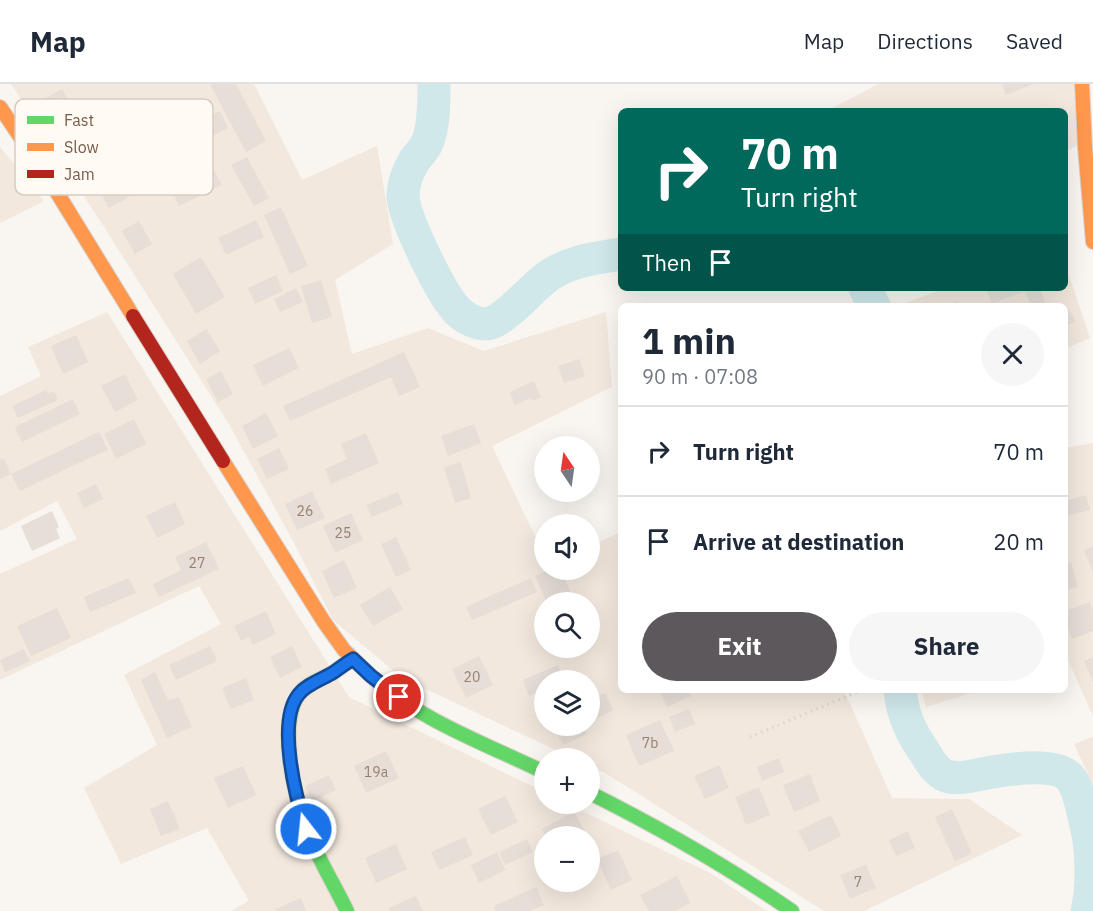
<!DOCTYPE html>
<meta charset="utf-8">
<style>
body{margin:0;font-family:"IBM Plex Sans",sans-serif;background:#f6f6f7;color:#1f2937;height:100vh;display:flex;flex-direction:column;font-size:22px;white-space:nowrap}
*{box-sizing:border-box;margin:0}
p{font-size:20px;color:#747a83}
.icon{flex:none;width:33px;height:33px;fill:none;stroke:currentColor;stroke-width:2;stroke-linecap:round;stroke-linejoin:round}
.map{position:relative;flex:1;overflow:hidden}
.drawer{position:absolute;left:618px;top:219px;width:450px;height:390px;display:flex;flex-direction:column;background:#fff;border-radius:9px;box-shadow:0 6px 24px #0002}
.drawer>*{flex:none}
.banner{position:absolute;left:618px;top:24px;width:450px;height:183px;border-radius:9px;box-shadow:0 6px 24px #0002;background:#00695c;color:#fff;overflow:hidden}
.needle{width:39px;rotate:347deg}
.fabs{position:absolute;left:534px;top:352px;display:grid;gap:12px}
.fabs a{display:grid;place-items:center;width:66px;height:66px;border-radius:50%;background:#fff;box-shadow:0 6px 24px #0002;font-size:30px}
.pin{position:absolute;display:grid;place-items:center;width:51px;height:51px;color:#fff;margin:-26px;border:3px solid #fff;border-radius:50%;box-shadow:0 2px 6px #0007}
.me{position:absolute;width:66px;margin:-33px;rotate:344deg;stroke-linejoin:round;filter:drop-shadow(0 0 4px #0008)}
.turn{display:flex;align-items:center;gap:21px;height:126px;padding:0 24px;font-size:27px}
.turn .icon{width:78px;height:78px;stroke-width:2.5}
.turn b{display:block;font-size:42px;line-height:51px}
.then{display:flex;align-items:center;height:57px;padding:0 24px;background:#0003;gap:12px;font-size:22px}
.round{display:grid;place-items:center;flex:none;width:63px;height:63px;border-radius:32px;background:#f6f6f7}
.head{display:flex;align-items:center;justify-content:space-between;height:102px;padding:0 24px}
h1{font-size:36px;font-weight:700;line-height:45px}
.primary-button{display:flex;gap:12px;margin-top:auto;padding:12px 24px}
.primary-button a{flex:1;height:69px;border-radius:36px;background:#5c585b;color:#fff;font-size:24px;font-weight:700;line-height:69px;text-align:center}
.primary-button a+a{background:#f6f6f7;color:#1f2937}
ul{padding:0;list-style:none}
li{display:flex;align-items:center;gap:18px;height:90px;padding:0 24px;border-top:2px solid #e0e1e3}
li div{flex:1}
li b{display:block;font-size:22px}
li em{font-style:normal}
header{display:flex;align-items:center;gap:36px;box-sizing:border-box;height:84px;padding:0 30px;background:#fff;border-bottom:2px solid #e0e1e3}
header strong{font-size:28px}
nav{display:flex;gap:33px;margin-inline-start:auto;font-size:21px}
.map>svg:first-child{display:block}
.residential{fill:#f2e8de;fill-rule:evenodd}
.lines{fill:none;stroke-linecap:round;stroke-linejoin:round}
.river{stroke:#d0e8ea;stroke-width:33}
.building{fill:#e6ded7}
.fast-casing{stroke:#d9d2cb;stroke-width:16}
.slow-casing{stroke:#d9d2cb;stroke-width:16}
.jam-casing{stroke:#d9d2cb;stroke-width:16}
.path{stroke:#dcd5d0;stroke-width:3;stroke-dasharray:1.5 4.5;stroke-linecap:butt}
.fast{stroke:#63d668;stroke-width:14}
.slow{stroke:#ff974d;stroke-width:14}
.jam{stroke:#b3261e;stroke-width:14}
.route-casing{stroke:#114b97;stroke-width:15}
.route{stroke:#1a73e8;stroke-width:10}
.labels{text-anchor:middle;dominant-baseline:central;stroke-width:4.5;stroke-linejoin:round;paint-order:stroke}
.number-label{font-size:14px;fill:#977e72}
.key{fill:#fffaf3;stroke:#d7cbc1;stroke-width:1.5}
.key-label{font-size:16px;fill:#7a5c4d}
</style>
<header>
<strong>Map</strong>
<nav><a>Map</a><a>Directions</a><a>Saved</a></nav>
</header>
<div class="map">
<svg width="1093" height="827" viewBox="0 0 1093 827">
<rect width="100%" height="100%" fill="#f9f5f0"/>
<g class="residential">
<path d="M11,0h243l48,96 75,-34 16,98 -58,36 17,74 76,-26 56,23 122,-39 6,75 -120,59 52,109v15h46v-24l31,-14v158h223l48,108 77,1 53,36 -158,76h-40l-219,-138 -15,-7v-7h-15l-173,-81 -69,-58 -39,-77 -64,-117 -124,-196zM544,519h46v45h-46zM544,597h46v45h-46z"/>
<path d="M878,0h196l3,62 -12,5v-40h-238z"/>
<path d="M0,63l44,54 -44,22z"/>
<path d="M1065,180l25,74 -25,11v-43h-164l-1,-1 45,-17h120z"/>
<path d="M107,228l242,385 195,95v12h24l144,70 55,37h-536l18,-10 -42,-73 -86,36 -37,-76 73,-43 -33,-70 97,-51 -22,-38 -199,94v-106l77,-35 -20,-38 -57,30v-135l41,-20 -13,-29zM544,753h46v45h-46z"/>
<path d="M1093,359v273l-24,-54 -4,1v-215z"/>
<path d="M921,606h59l-54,17z"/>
<path d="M1093,653v48l-19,-41z"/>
</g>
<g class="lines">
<g class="river">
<path d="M434,0c0,16 0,44 -7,59 -3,7 -9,12 -13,18 -6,10 -11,24 -11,35 1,22 37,95 52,112 7,9 24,19 36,15 17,-6 41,-35 56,-46 22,-16 48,-19 74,-23"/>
<path d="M865,204l9,18"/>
<path d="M900,606c3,26 10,41 25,63 5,8 11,19 21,23 12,4 24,0 36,-2 20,-4 68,-12 85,1 12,9 15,36 19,50 6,24 7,63 1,86"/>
</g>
</g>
<g class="building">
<path d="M210,0h26l30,57 -20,11z"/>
<path d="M1002,0h31l-27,11z"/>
<path d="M62,5l15,26 -24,13 -14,-26z"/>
<path d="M220,27l8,17 -65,33 -8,-17z"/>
<path d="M138,65l8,12 -29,17 12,19 -20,11 -18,-31z"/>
<path d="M247,73l22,41 -15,8 -23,-41z"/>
<path d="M214,86l8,15 -43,21 -7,-15z"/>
<path d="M281,123l27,59 -18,8 -26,-59z"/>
<path d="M256,136l8,17 -38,18 -8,-17z"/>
<path d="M139,137l13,23 -17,10 -13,-23z"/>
<path d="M201,173l24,40 -29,17 -23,-40z"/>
<path d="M276,191l7,16 -28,13 -7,-16z"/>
<path d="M321,196l11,37 -20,6 -11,-37z"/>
<path d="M296,204l7,14 -23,10 -6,-13z"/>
<path d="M986,204h54l6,16 -5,2h-10l-6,-15 -33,13z"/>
<path d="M957,217l2,5h-14z"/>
<path d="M1068,224l7,13 -10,6v-17z"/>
<path d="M206,245l14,22 -20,13 -13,-23z"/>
<path d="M76,251l12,27 -25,12 -12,-28z"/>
<path d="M289,264l10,20 -36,18 -10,-21z"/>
<path d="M404,268l16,35 -21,9 -8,-19 -101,44 -7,-15z"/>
<path d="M579,275l6,17 -21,7 -6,-17z"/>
<path d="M221,287l12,23 -15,8 -12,-23z"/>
<path d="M125,290l13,26 -23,12 -14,-26z"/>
<path d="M534,297l7,16 -9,4 -1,-3 -16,7 -5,-13z"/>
<path d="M46,306l2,4 6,-3 4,9 -40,18 -6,-12z"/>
<path d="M73,315l7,15 -58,28 -7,-15z"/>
<path d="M266,329l12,23 -25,13 -11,-23z"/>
<path d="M134,335l12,25 -30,15 -12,-25z"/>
<path d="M474,340l7,19 -33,13 -7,-20z"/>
<path d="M99,348l9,18 -21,9 -67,32 -9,-17 -11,5v-19l4,-2 7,16z"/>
<path d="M366,349l13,30 -48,21 -6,-15 22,-10 -6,-15z"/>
<path d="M279,364l10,21 -22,10 -10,-20z"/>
<path d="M461,378l10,36 -16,5 -11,-36z"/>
<path d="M96,400l7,15 -19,9 -7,-15z"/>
<path d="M312,407l13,27 -28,12 -12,-26z"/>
<path d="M398,408l5,12 -31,13 -6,-12z"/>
<path d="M1086,411l4,15 -24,6 -1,-15z"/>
<path d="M175,418l10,22 -28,14 -11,-22z"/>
<path d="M52,427l7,16 -3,2 4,9 -28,13 -11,-25z"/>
<path d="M351,429l12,27 -28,13 -12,-27z"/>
<path d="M396,453l15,33 -15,7 -15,-33z"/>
<path d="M206,458l13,27 -60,28 -6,-13 28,-14 -6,-13z"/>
<path d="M1093,462v26l-9,-22z"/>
<path d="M344,476l13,28 -23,10 -12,-27z"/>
<path d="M1071,478l7,25 -13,3v-26z"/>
<path d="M549,486h12l14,33h-28l-12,-27z"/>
<path d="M129,494l7,15 -46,19 -6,-15z"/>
<path d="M531,494l6,14 -65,28 -6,-13z"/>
<path d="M390,503l13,22 -30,17 -13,-21z"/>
<path d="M1090,518l3,9v20l-21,8 -7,-20v-8z"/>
<path d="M57,524l14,30 -40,18 -14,-30z"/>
<path d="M266,527l10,23 -23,11 -4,-8 -8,4 -7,-15z"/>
<path d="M210,562l7,15 -41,19 -7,-15z"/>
<path d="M292,562l10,21 -22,11 -10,-21z"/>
<path d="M24,565l6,12 -25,11 -5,-12z"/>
<path d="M479,572l14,29 -27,13 -14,-29z"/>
<path d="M1093,573v25l-9,-21z"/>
<path d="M558,581l6,15 -20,1v8l-15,7 -6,-16z"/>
<path d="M155,588l13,29 11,-4 13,30 -25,11 -26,-58z"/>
<path d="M246,594l8,22 -23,9 -9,-21z"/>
<path d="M659,606h29l3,6 -24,11z"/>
<path d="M605,609l8,17 -23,12v-22z"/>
<path d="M689,625l6,15 -20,8 -6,-15z"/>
<path d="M660,636l14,31 -35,15 -13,-31z"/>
<path d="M554,642h29l4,8 -24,11z"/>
<path d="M386,667l13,27 -33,15 -12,-27z"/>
<path d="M779,674l5,14 -22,9 -5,-14z"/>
<path d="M719,681l10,23 -24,11 -11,-23z"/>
<path d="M243,682l13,29 -28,13 -14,-30z"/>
<path d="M810,690l10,27 -26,11 -11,-27z"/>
<path d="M329,691l7,15 -24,12 -7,-16z"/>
<path d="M759,703l11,28 -24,10 -11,-28z"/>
<path d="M505,712l13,26 -27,13 -13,-26z"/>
<path d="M168,717l12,28 -19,7 -11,-27z"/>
<path d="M952,725l20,44 -17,8 -20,-44z"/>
<path d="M574,728l14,25h-42l-4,-8z"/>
<path d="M831,731l10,21 -32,16 -11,-21z"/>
<path d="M908,747l7,17 -19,8 -7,-16z"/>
<path d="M465,753l8,18 -34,15 -8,-18z"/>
<path d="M527,755l6,13 -28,13 -6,-13z"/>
<path d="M396,760l11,25 -31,14 -11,-25z"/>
<path d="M618,766l14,30 -21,10 -14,-31z"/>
<path d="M497,768l8,18 -26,13 -8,-18z"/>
<path d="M866,781l10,23 -26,11 -10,-24z"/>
<path d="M677,792l13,27 -15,8h-26l-9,-16z"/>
<path d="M536,803l8,18 -14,6h-34l-2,-5z"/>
<path d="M416,812l7,15h-33l-2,-3z"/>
<path d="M301,814l5,13h-30l-1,-2z"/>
</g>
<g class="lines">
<defs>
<g id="fast">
<path d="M369,590c47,45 117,70 175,98"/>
<path d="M590,709c70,35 138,74 202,118"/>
<path d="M347,827c-12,-25 -27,-49 -37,-74 -12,-29 -19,-59 -21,-90 -1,-17 -1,-38 10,-53 8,-11 24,-15 35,-22 6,-4 12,-9 19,-13"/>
</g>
<g id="slow">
<path d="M1082,0l3,63 8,95"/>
<path d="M0,23l53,79 80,130"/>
<path d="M223,377l101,161 20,28 25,24"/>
</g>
<path id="jam" d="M133,232l90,145"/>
</defs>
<use href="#fast" class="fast-casing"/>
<use href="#slow" class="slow-casing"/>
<use href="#jam" class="jam-casing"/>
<path class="path" d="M750,653l112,-47"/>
<use href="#fast" class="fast"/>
<use href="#slow" class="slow"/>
<use href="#jam" class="jam"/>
</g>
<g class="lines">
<defs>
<path id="route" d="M306,745c-10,-31 -30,-108 -7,-135 8,-10 24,-15 35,-22 6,-4 12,-9 19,-13l18,17 28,21"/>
</defs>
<use href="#route" class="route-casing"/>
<use href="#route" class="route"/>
</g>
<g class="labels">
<g class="number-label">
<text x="305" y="427">26</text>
<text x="343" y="449">25</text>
<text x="197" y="479">27</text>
<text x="472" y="593">20</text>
<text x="650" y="659">7b</text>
<text x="376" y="688">19a</text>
<text x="858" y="798">7</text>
</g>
</g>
<rect x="15" y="15" width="198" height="96" rx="9" class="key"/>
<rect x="27" y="32" width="27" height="8" fill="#63d668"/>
<rect x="27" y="59" width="27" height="8" fill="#ff974d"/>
<rect x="27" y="86" width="27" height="8" fill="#b3261e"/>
<g class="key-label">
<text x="64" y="42">Fast</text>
<text x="64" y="69">Slow</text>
<text x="64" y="96">Jam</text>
</g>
</svg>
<div class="fabs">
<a><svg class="needle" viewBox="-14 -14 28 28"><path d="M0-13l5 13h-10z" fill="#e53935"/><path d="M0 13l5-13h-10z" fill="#747a83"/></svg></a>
<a><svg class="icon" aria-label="sound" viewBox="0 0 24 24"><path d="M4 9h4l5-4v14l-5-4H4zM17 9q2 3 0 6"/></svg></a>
<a><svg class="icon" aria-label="search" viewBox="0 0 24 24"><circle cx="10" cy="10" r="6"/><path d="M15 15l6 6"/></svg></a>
<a><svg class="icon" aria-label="layers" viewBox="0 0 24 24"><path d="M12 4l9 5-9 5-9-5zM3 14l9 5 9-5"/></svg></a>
<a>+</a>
<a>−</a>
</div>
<div class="pin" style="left:399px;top:613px;background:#d93025"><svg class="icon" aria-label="arrive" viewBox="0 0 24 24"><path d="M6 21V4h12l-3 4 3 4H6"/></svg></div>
<svg class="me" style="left:306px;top:745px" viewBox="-20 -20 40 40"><circle r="17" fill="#1a73e8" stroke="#fff" stroke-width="3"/><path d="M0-11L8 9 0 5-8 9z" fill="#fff"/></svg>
<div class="banner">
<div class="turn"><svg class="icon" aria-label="right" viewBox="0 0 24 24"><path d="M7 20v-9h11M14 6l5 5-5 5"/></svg><div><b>70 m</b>Turn right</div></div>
<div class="then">Then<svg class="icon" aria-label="arrive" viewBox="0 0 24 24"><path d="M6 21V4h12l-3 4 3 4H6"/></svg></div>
</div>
<section class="drawer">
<div class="head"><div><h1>1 min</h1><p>90 m · 07:08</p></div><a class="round"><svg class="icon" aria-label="close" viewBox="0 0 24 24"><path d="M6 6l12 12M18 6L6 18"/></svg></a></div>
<ul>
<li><svg class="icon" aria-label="right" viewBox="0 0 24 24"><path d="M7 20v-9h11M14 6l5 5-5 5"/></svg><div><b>Turn right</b></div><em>70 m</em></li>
<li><svg class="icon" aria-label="arrive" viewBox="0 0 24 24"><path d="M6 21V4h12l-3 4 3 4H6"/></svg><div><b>Arrive at destination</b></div><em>20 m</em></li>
</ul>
<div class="primary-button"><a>Exit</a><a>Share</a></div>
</section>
</div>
